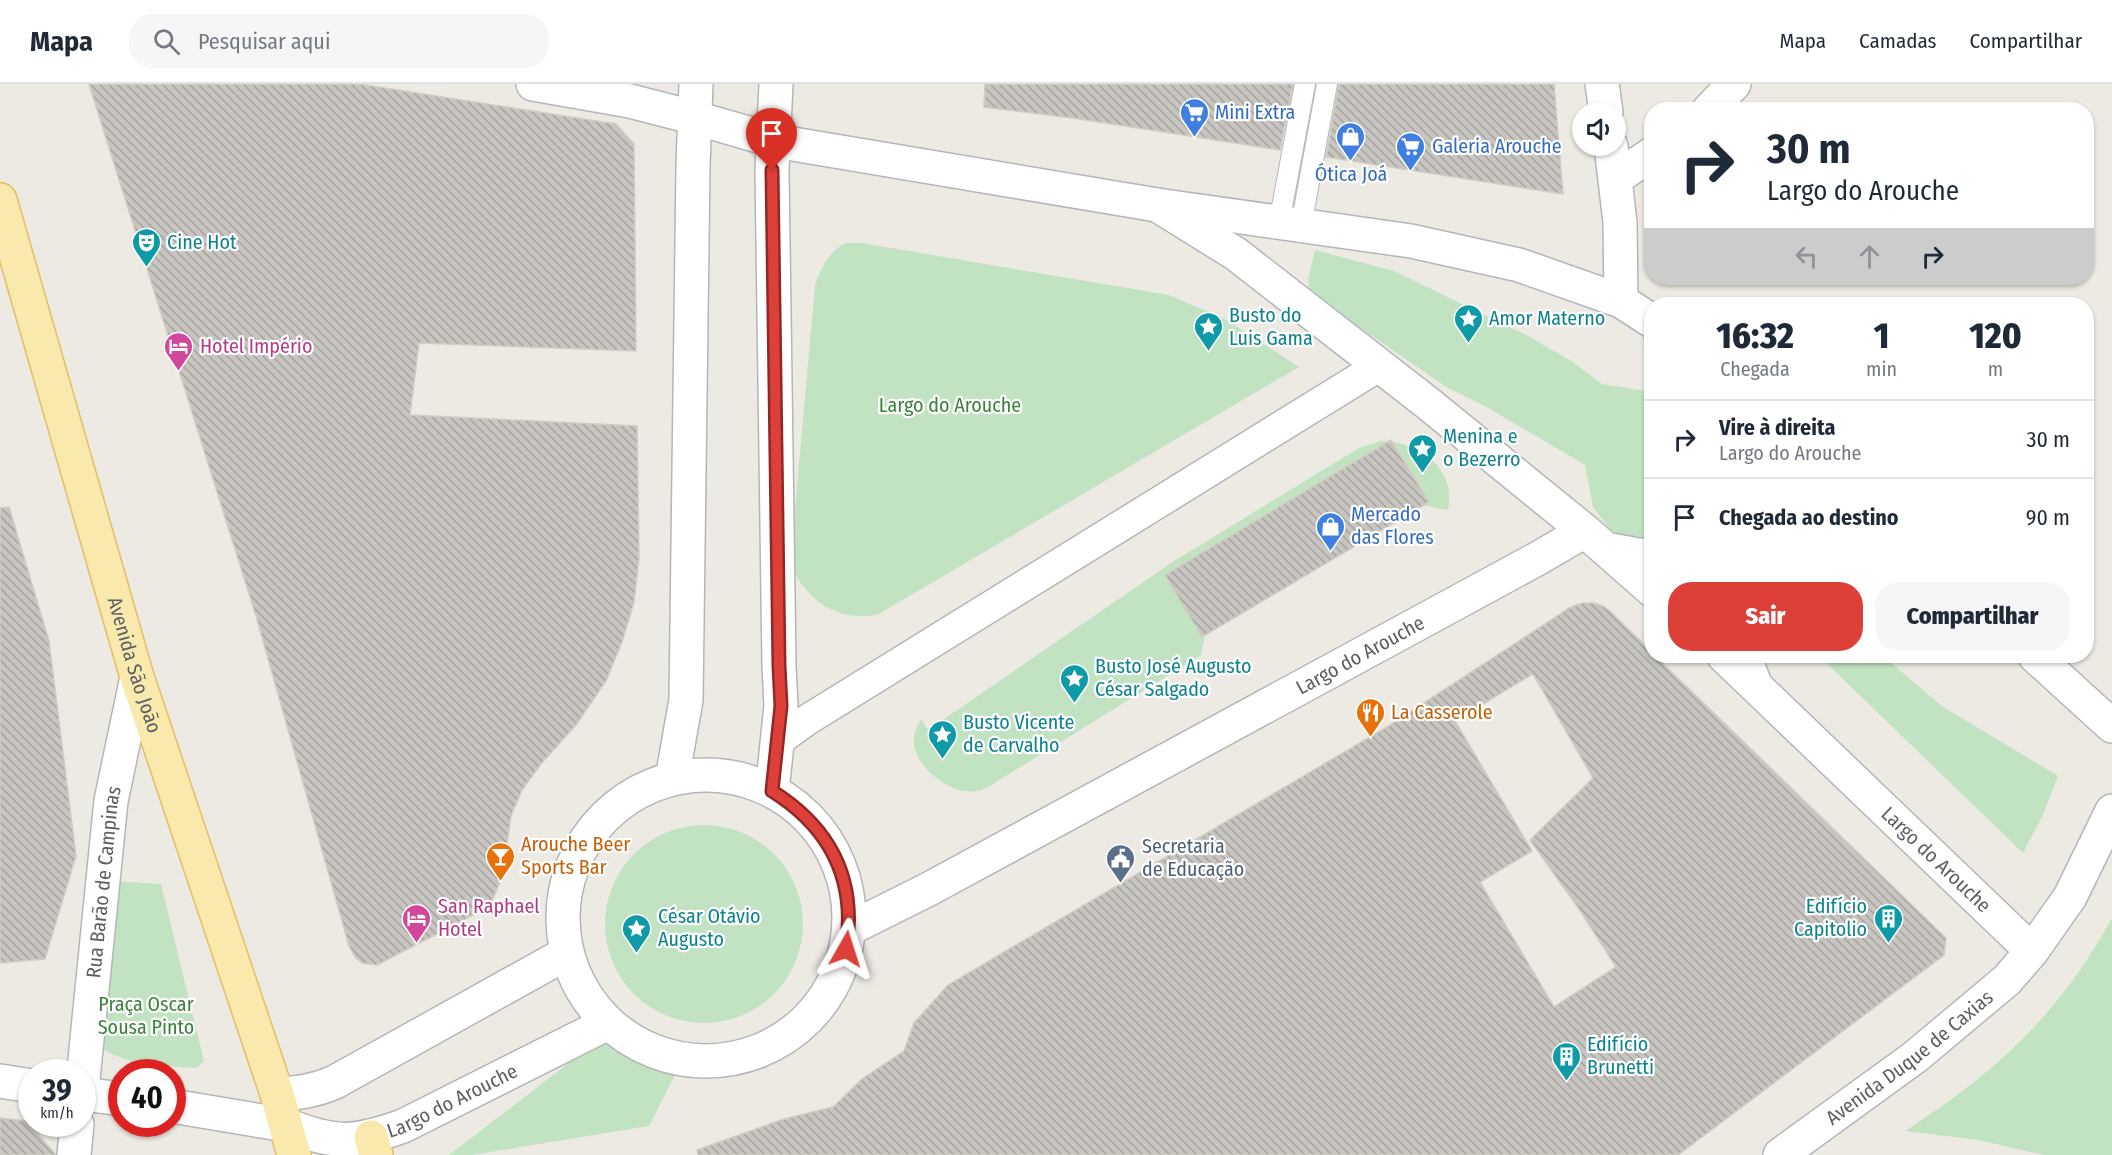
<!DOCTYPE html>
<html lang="pt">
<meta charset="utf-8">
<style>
body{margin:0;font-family:"Fira Sans Condensed",sans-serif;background:#f6f6f7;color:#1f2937;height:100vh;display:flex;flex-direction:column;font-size:22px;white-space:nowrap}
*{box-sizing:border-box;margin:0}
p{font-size:20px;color:#747a83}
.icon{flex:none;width:33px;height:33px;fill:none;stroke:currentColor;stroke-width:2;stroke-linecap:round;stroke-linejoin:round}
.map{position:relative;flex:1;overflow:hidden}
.side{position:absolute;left:1644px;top:213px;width:450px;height:366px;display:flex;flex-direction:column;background:#fff;border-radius:24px;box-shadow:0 2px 4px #0004}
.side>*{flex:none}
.hud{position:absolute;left:1644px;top:18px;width:450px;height:183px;border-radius:24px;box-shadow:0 2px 4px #0004;background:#fff;color:#1f2937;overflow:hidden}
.buttons{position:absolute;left:1572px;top:18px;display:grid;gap:12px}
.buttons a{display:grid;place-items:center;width:54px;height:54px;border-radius:50%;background:#fff;box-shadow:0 2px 4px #0004;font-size:30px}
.speed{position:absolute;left:18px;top:975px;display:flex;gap:12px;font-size:30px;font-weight:700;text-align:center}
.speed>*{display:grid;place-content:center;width:78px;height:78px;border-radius:50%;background:#fff;box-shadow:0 2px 4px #0004;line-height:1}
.speed small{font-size:15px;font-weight:400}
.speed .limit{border:9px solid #d22;background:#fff;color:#111}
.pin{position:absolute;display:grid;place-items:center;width:51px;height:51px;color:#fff;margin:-62px -26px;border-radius:50% 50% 50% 0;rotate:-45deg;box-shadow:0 0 6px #0007}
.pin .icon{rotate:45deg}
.me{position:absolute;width:66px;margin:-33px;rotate:6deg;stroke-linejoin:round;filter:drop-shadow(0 0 4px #0008)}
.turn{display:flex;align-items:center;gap:21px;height:126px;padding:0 24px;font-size:27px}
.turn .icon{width:78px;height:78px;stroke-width:2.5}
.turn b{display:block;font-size:42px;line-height:51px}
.lanes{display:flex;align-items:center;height:57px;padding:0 24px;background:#0003;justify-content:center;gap:30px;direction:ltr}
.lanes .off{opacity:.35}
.eta{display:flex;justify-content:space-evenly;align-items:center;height:102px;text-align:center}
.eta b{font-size:36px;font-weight:800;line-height:42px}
.cta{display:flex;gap:12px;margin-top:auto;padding:12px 24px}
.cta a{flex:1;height:69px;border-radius:24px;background:#dd3f39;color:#fff;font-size:24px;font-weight:800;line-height:69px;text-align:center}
.cta a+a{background:#f6f6f7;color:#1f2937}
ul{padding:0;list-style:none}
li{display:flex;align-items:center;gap:18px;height:78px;padding:0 24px;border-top:2px solid #e0e1e3}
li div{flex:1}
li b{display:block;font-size:22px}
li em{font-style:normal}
header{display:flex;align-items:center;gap:36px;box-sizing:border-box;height:84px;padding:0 30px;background:#fff;border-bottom:2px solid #e0e1e3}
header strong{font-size:28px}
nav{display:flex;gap:33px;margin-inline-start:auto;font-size:21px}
.search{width:420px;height:54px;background:#f6f6f7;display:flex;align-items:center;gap:15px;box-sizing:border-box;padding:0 21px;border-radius:24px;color:#747a83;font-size:22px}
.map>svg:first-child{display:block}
.park{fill:#c2e3c1}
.building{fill:url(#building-back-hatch);stroke:#d1ccc2;stroke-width:1.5;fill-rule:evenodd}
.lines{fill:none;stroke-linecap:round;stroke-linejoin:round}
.service-casing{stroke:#b3b6b9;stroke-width:22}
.pedestrian-casing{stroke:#b3b6b9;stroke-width:33}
.minor-casing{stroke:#b3b6b9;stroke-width:36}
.tertiary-casing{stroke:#b3b6b9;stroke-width:36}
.primary-casing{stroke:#e7bc62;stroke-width:36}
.service{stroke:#fff;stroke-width:20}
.pedestrian{stroke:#fff;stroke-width:30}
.minor{stroke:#fff;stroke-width:33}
.tertiary{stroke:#fff;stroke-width:33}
.primary{stroke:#f9e9ac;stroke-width:33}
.route-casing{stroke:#902925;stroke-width:15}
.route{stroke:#dd3f39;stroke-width:10}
.labels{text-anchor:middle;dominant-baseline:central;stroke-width:4.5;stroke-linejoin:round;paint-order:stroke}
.shop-label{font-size:20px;fill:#366cbe;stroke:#fff;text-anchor:start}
.culture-label{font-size:20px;fill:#0d838f;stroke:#fff;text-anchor:start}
.hotel-label{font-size:20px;fill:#b23c85;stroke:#fff;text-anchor:start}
.park-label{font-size:20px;fill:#3b823b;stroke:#fff}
.street-label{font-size:20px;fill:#5b5f63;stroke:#fff}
.food-label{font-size:20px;fill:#c56008;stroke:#fff;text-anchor:start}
.service-label{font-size:20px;fill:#4e5e75;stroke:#fff;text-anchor:start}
</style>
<header>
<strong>Mapa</strong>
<div class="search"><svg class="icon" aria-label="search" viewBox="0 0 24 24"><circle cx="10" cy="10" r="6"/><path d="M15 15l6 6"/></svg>Pesquisar aqui</div>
<nav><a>Mapa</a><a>Camadas</a><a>Compartilhar</a></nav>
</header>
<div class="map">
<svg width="2112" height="1071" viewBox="0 0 2112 1071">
<defs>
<pattern id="building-back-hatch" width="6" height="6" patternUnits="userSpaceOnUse" patternTransform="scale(1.5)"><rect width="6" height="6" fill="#c8c5c0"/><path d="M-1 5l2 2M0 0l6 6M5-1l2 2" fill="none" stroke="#a5a3a0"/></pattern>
</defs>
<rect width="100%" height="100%" fill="#edeae3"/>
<g class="park">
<path d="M845,159h16l308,52 56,24 74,48 -422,248c-42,6 -67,-13 -87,-49l25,-281c6,-17 14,-33 30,-42z"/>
<path d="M1315,166l79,21 136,66 43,25 29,22 49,8v148l-18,2 -23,-13 -17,-22 -8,-42 -100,-59 -37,-18 -139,-95 -1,-13z"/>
<path d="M1381,357c37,0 76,27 67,69l-48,-9 -194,129 -5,25 -211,131c-4,2 -9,5 -14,5 -26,5 -66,-27 -62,-54 1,-7 4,-13 7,-18l7,11 246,-169 185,-113z"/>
<path d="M1819,572h64l60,51 115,69 -16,41 -19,36z"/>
<circle cx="704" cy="840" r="99"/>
<path d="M111,797l50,3 43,177 -7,7c-32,-2 -72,-2 -98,-22z"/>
<path d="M2112,834v237h-68l-66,-15 -73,-9c91,-58 155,-118 207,-213z"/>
<path d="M600,955l38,22 39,10 -28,55 -177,29h-23z"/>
</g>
<g class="building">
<path d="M89,0h270l257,40 18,20 2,207 -217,-8 -9,72 227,11 2,132 -5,44 -12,40 -16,39 -30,44 -35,39 -19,26 -11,26 -9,61 -10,24 -7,8 -108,56 -15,-2 -7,-6 -6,-11 -93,-330z"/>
<path d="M985,0h308l-13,66 -207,-32 -89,-11z"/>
<path d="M1339,0h215l9,110 -237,-37z"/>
<path d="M1391,356l38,62 -227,135 -37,-62z"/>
<path d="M9,423l40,134 27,215 -31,103 -45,4v-455z"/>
<path d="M1583,519h11l9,3 8,6 41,40v4h3l291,282 -2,17 -266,200h-980l-1,-5 87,-31 49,-12 29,-28 42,-28 10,-28 34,-38 439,-258 184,-120zM1533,590l60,104 -63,62 49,69 37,58 -62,40 -74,-125 52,-31 -77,-130z"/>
<path d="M0,1034l27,3 29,34h-56z"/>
</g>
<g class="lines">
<defs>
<g id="service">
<path d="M1279,139l26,-139"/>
<path d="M1301,142l26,-142"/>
</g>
<path id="pedestrian" d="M779,656l28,-20 572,-354"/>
<g id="minor">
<path d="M1709,26l25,-26"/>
<path d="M1616,94l36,-24"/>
<path d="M1157,121l79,49 189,147 160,130 67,59"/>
<path id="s1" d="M1724,572l308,295"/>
<path id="s2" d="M849,845l80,-40 606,-329 50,-29"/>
<path d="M0,997l32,5"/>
<path id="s3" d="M82,1005l29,-288 26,-124"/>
<path d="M82,1010l40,5"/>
<path d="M172,1022l114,19"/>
<path d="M74,1071l3,-31"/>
</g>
<g id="tertiary">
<path d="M533,0l97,17 66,17 79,23 382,64 254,36 108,24 102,36 31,20"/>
<path d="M1602,0l4,28"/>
<path d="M1611,62l9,76 1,79"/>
<path d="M1606,465l32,6h14"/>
<path d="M1744,572l11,28"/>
<path d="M2035,572l77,70"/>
<circle cx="706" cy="834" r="143"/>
<path d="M672,695l14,-79 7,-534 3,-82"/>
<path d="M772,707l9,-85 -2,-40 -7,-496 4,-86"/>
<path d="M277,1010c21,-1 38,-3 58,-12l232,-129"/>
<path id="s4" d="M286,1041c49,19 67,19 117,1l205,-103"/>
<path id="s5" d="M1780,1071l135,-98 92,-77 25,-29 38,-54 42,-86"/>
</g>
<g id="primary">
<path id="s6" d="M0,116l137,477 140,417 17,61"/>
<path d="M371,1053l5,18"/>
</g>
</defs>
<use href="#service" class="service-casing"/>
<use href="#pedestrian" class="pedestrian-casing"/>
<use href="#minor" class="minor-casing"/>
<use href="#tertiary" class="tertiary-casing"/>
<use href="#primary" class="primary-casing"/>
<use href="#service" class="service"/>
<use href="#pedestrian" class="pedestrian"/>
<use href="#minor" class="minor"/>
<use href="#tertiary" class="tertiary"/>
<use href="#primary" class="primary"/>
</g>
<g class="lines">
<defs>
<path id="route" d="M772,86l7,496 2,40 -9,85c59,37 85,89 74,158"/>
</defs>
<use href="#route" class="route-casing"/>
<use href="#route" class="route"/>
</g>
<defs>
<symbol id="supermarket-pin" viewBox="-11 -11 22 30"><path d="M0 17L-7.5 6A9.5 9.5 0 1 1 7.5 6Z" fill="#3f7fe0" stroke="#fff"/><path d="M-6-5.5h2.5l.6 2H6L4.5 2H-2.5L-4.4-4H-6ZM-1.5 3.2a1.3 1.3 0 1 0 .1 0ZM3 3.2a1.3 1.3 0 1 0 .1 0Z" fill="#fff"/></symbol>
<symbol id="shop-pin" viewBox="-11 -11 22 30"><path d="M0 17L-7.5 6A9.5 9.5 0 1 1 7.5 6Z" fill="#3f7fe0" stroke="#fff"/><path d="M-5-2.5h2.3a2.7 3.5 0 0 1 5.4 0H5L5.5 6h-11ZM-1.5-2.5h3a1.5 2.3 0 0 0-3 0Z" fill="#fff"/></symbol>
<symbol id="theatre-pin" viewBox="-11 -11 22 30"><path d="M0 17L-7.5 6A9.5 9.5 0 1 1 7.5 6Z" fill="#0f9aa8" stroke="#fff"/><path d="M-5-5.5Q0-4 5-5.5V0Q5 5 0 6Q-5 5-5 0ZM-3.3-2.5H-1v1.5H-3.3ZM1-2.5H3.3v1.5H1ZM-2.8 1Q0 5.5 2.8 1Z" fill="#fff"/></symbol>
<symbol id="sight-pin" viewBox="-11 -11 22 30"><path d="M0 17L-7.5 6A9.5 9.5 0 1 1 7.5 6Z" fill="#0f9aa8" stroke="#fff"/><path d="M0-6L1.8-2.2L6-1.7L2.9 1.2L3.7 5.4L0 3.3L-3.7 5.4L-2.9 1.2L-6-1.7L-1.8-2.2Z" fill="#fff"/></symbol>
<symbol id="hotel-pin" viewBox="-11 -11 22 30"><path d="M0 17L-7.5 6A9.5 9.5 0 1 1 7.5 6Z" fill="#d1479c" stroke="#fff"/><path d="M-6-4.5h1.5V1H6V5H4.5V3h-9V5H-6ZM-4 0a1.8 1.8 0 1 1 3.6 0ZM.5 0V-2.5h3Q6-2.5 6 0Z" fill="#fff"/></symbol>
<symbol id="restaurant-pin" viewBox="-11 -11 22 30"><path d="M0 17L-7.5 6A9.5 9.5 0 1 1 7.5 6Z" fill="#e8710a" stroke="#fff"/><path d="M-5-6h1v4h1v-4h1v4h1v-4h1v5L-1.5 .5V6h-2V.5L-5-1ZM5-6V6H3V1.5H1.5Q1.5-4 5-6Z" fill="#fff"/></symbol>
<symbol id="bar-pin" viewBox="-11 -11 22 30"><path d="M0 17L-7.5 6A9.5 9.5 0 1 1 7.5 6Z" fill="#e8710a" stroke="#fff"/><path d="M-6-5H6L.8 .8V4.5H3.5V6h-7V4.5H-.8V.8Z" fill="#fff"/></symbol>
<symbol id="civic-pin" viewBox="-11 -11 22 30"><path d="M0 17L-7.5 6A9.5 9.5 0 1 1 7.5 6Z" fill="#5c6f8a" stroke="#fff"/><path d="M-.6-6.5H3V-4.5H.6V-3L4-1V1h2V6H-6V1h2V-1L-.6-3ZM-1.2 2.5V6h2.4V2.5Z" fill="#fff"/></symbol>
<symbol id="building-pin" viewBox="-11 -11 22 30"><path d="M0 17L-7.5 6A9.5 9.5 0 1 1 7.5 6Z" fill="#0f9aa8" stroke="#fff"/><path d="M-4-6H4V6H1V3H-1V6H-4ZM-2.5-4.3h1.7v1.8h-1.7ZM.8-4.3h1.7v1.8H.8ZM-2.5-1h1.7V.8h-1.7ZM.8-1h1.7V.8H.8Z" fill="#fff"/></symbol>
</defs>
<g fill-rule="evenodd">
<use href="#supermarket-pin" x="1178" y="12" width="33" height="45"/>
<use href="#shop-pin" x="1334" y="36" width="33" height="45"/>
<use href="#supermarket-pin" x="1394" y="46" width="33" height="45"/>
<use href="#theatre-pin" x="130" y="142" width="33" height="45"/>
<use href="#sight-pin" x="1452" y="218" width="33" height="45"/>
<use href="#sight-pin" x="1192" y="226" width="33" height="45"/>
<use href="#hotel-pin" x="162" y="246" width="33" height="45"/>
<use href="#sight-pin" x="1406" y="348" width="33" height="45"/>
<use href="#shop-pin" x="1314" y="426" width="33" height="45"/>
<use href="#sight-pin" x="1058" y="578" width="33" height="45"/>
<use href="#restaurant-pin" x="1354" y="612" width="33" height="45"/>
<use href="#sight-pin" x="926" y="634" width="33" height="45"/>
<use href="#bar-pin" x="484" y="756" width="33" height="45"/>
<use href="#civic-pin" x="1104" y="758" width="33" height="45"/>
<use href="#hotel-pin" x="400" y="818" width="33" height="45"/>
<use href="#building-pin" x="1872" y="818" width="33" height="45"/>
<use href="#sight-pin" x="620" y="828" width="33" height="45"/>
<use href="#building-pin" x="1550" y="956" width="33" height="45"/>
</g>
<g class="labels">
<g class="shop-label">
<text x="1215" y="28">Mini Extra</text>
<text x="1432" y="62">Galeria Arouche</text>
<text x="1351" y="90" text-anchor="middle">Ótica Joá</text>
<text x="1351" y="430">Mercado<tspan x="1351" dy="23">das Flores</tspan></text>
</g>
<g class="culture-label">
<text x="167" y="158">Cine Hot</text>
<text x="1229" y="231">Busto do<tspan x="1229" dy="23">Luis Gama</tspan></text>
<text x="1489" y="234">Amor Materno</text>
<text x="1443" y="352">Menina e<tspan x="1443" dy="23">o Bezerro</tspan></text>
<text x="1095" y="582">Busto José Augusto<tspan x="1095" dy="23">César Salgado</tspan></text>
<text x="963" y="638">Busto Vicente<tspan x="963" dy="23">de Carvalho</tspan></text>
<text x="1867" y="822" text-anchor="end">Edifício<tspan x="1867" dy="23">Capitolio</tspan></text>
<text x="658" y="832">César Otávio<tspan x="658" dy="23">Augusto</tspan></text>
<text x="1587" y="960">Edifício<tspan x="1587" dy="23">Brunetti</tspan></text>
</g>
<g class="hotel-label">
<text x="200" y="262">Hotel Império</text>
<text x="438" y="822">San Raphael<tspan x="438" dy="23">Hotel</tspan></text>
</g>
<g class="park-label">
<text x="950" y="321">Largo do Arouche</text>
<text x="146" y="920">Praça Oscar<tspan x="146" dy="23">Sousa Pinto</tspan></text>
</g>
<g class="street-label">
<text stroke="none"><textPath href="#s2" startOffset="580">Largo do Arouche</textPath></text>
<text stroke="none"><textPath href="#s6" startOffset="484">Avenida São João</textPath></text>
<text stroke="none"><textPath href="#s1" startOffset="294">Largo do Arouche</textPath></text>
<text stroke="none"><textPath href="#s3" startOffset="208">Rua Barão de Campinas</textPath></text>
<text stroke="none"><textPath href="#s5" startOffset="162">Avenida Duque de Caxias</textPath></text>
<text stroke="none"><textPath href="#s4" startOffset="176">Largo do Arouche</textPath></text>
</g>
<g class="food-label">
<text x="1391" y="628">La Casserole</text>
<text x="521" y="760">Arouche Beer<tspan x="521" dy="23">Sports Bar</tspan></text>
</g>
<g class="service-label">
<text x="1142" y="762">Secretaria<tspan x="1142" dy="23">de Educação</tspan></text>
</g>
</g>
</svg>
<div class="buttons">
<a><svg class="icon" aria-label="sound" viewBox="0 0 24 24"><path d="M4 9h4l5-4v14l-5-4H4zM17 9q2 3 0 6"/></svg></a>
</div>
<div class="speed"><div>39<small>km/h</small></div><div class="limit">40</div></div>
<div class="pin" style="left:772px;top:86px;background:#d93025"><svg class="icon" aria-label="arrive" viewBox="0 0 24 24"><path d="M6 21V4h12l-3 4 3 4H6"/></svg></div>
<svg class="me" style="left:846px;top:865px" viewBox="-20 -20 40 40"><path d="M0-17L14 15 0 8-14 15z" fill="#dd3f39" stroke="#fff" stroke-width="4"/></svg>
<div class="hud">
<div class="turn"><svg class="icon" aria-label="right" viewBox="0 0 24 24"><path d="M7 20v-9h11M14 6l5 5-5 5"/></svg><div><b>30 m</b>Largo do Arouche</div></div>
<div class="lanes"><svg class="icon off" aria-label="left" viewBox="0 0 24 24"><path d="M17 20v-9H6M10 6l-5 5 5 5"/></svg><svg class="icon off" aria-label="ahead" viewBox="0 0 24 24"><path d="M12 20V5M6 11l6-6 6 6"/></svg><svg class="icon" aria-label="right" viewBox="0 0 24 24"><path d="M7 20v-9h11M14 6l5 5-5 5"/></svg></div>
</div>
<section class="side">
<div class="eta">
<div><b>16:32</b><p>Chegada</p></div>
<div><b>1</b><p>min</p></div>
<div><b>120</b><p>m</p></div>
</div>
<ul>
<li><svg class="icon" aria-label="right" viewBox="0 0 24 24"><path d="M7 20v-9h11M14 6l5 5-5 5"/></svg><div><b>Vire à direita</b><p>Largo do Arouche</p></div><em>30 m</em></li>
<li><svg class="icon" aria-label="arrive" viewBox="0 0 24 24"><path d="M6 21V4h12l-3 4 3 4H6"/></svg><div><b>Chegada ao destino</b></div><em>90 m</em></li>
</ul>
<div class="cta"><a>Sair</a><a>Compartilhar</a></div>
</section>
</div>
